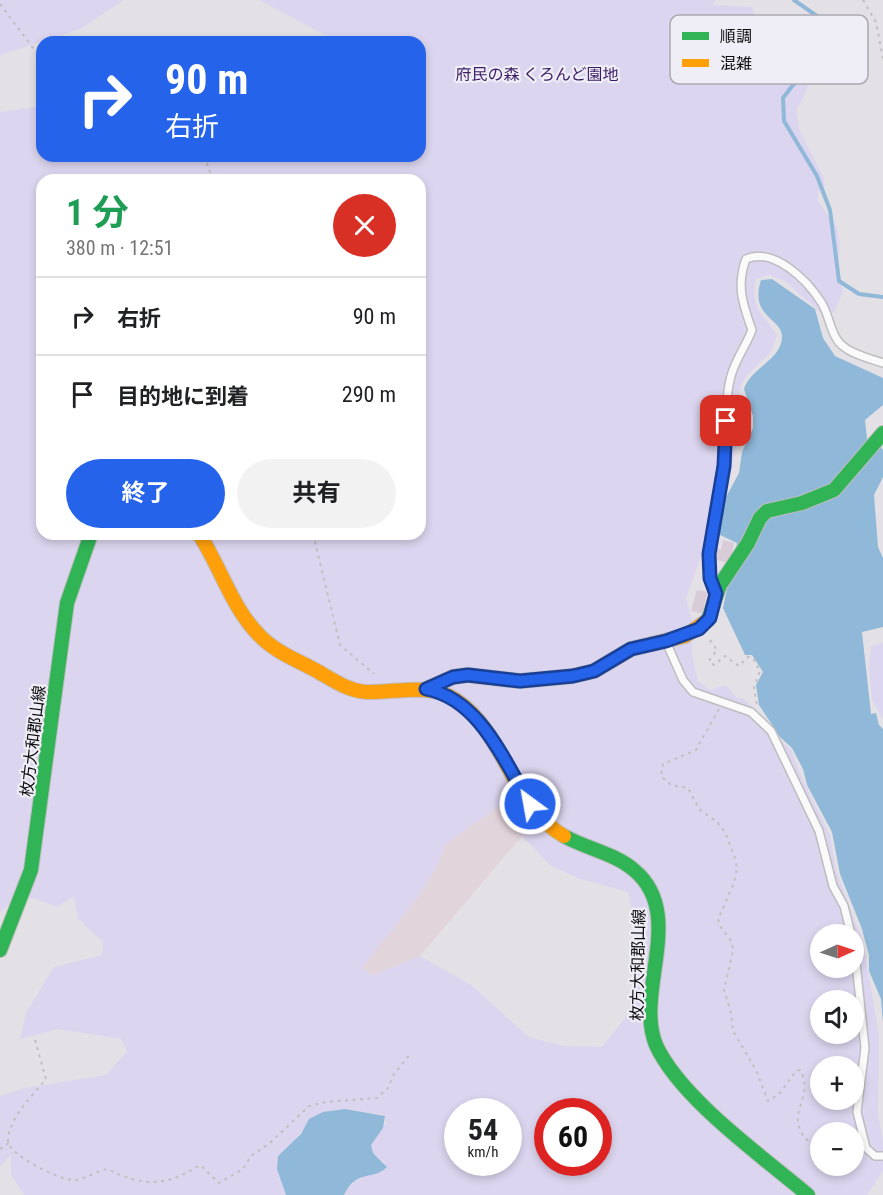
<!DOCTYPE html>
<html lang="ja">
<meta charset="utf-8">
<style>
body{margin:0;font-family:"Roboto Condensed","Noto Sans JP",sans-serif;background:#f2f2f2;color:#202124;height:100vh;display:flex;flex-direction:column;font-size:22px;white-space:nowrap}
*{box-sizing:border-box;margin:0}
p{font-size:20px;color:#757577}
.icon{flex:none;width:33px;height:33px;fill:none;stroke:currentColor;stroke-width:2;stroke-linecap:round;stroke-linejoin:round}
.map{position:relative;flex:1;overflow:hidden}
.panel{position:absolute;left:36px;top:174px;width:390px;height:366px;display:flex;flex-direction:column;background:#fff;border-radius:18px;box-shadow:0 3px 9px #0003}
.panel>*{flex:none}
.top-card{position:absolute;left:36px;top:36px;width:390px;height:126px;border-radius:18px;box-shadow:0 3px 9px #0003;background:#2563eb;color:#fff;overflow:hidden}
.needle{width:39px;rotate:87deg}
.buttons{position:absolute;left:810px;top:924px;display:grid;gap:12px}
.buttons a{display:grid;place-items:center;width:54px;height:54px;border-radius:50%;background:#fff;box-shadow:0 3px 9px #0003;font-size:30px}
.speed{position:absolute;left:444px;top:1098px;display:flex;gap:12px;font-size:30px;font-weight:700;text-align:center}
.speed>*{display:grid;place-content:center;width:78px;height:78px;border-radius:50%;background:#fff;box-shadow:0 3px 9px #0003;line-height:1}
.speed small{font-size:15px;font-weight:400}
.speed .limit{border:9px solid #d22;background:#fff;color:#111}
.pin{position:absolute;display:grid;place-items:center;width:51px;height:51px;color:#fff;margin:-26px;border-radius:12px;box-shadow:0 3px 9px #0006}
.me{position:absolute;width:66px;margin:-33px;rotate:328deg;stroke-linejoin:round;filter:drop-shadow(0 0 4px #0008)}
.turn{display:flex;align-items:center;gap:21px;height:126px;padding:0 30px;font-size:27px}
.turn .icon{width:78px;height:78px;stroke-width:2.5}
.turn b{display:block;font-size:42px;line-height:51px}
.round{display:grid;place-items:center;flex:none;width:63px;height:63px;border-radius:32px;background:#f2f2f2}
.summary{display:flex;align-items:center;justify-content:space-between;height:102px;padding:0 30px}
h1{font-size:36px;font-weight:700;line-height:45px;color:#1e9e55}
.cta{display:flex;gap:12px;margin-top:auto;padding:12px 30px}
.cta a{flex:1;height:69px;border-radius:36px;background:#2563eb;color:#fff;font-size:24px;font-weight:700;line-height:69px;text-align:center}
.cta a+a{background:#f2f2f2;color:#202124}
ul{padding:0;list-style:none}
li{display:flex;align-items:center;gap:18px;height:78px;padding:0 30px;border-top:2px solid #e0e0e0}
li div{flex:1}
li b{display:block;font-size:22px}
li em{font-style:normal}
.map>svg:first-child{display:block}
.industrial{fill:#e2d4db}
.green{fill:#dcd5ef;fill-rule:evenodd}
.water{fill:#90b8d9}
.lines{fill:none;stroke-linecap:round;stroke-linejoin:round}
.stream{stroke:#90b8d9;stroke-width:4}
.building{fill:#d7ccd8}
.lane-casing{stroke:#bdbdbf;stroke-width:10}
.fast-casing{stroke:#bdbdbf;stroke-width:16}
.slow-casing{stroke:#bdbdbf;stroke-width:16}
.path{stroke:#c0c0c1;stroke-width:2;stroke-dasharray:3 4.5;stroke-linecap:butt}
.lane{stroke:#fbfafb;stroke-width:7}
.fast{stroke:#30b455;stroke-width:14}
.slow{stroke:#ff9f0a;stroke-width:14}
.route-casing{stroke:#184099;stroke-width:15}
.route{stroke:#2563eb;stroke-width:10}
.labels{text-anchor:middle;dominant-baseline:central;stroke-width:4.5;stroke-linejoin:round;paint-order:stroke}
.park-label{font-size:16px;fill:#391c65;stroke:#efedf5}
.street-label{font-size:16px;fill:#0b0b0d;stroke:#efedf5}
.key{fill:#efedf5;stroke:#aba9af;stroke-width:1.5}
.key-label{font-size:16px;fill:#0b0b0d}
</style>
<div class="map">
<svg width="883" height="1195" viewBox="0 0 883 1195">
<rect width="100%" height="100%" fill="#e3e1e6"/>
<path class="industrial" d="M514,795l18,25 -10,16 -102,120 -47,19 -12,-7 57,-71 17,-27 11,-26z"/>
<g class="green">
<path d="M0,0h124l-44,29 -80,26z"/>
<path d="M259,0h457l-4,5 40,2c4,11 7,30 15,39 24,25 60,17 29,64l4,21 24,47v8l-6,6v9l19,27 3,19 -2,16 5,29 -9,20 -13,1 -36,-32 -16,-6 -13,4c-6,31 7,34 21,56l-6,17 -25,24 -5,10 -2,8 10,22v11l-14,23 -3,20 -46,128 7,27 -1,30 6,26 12,9 16,-5 11,13 7,1 25,24 11,17 11,10 12,31 27,54 6,36 27,71 16,93 -1,79 5,27v30l-16,24h-523c9,-19 27,-19 41,-32l-12,-10 -2,-8 15,-23 -3,-7 -38,-6 -36,10c-21,41 -42,24 -23,76h-262l-13,-20v-20l-11,11v-70l25,-8 81,-13 21,-24 -6,-12 -63,-10 -38,10 6,-26 28,-46 48,-12 1,-13 -25,-23 -4,-23 -17,11 -24,-9 -19,1 -14,14v-801l42,-6v50h378v-114h-82zM42,180h378v354h-378zM514,795l18,25 -10,16 28,29 27,13 51,14 12,52 -12,70 -26,33 -38,-1 -35,-9 -58,-52 -51,-29 -47,19 -11,-7 56,-71 17,-27 11,-26zM820,934h34v34h-34zM820,1000h34v34h-34zM820,1066h34v34h-34zM458,1112h50v50h-50zM548,1112h50v50h-50zM820,1132h34v34h-34z"/>
<path d="M883,643v76l-11,-19 -3,-31 2,-23z"/>
</g>
<g class="water">
<path d="M772,279l43,30 8,29 12,18 48,22v27l-18,15 2,19 12,5 4,6v27l-9,18 4,52 5,11v69l-21,5 9,82 5,-1 3,12 4,4v294l-2,-24 -12,-28v-16l-7,-26 -22,-55 -8,-42 -25,-47 -4,-16 -11,-21 -12,-11 -21,-32 -3,-20 7,-13 -11,-17h-7l-22,-47 14,-65 -19,-9 7,-35 14,-26 3,-21 11,-24v-12l-9,-27c6,-20 38,-30 38,-52 1,-19 -33,-19 -21,-57z"/>
<path d="M345,1109l40,7 -2,12 -12,17 2,8 14,14c-13,14 -30,1 -43,28h-58l-9,-26 1,-13 23,-22 8,-15 14,-7z"/>
</g>
<g class="lines">
<path class="stream" d="M794,0l43,30v18l-8,11 -36,26 -10,13 1,23 33,55 13,34 9,71 20,13 24,3"/>
</g>
<g class="building">
<path d="M723,540l11,3 -4,20 -17,-4 2,-11 6,2z"/>
<path d="M697,590l11,2 -6,21 -11,-2z"/>
</g>
<g class="lines">
<defs>
<g id="lane">
<path d="M715,589c-16,-38 4,-82 9,-121 4,-31 -1,-62 7,-92 4,-16 15,-30 21,-46 -9,-25 -16,-44 -6,-71 28,-12 61,21 75,43 9,13 9,35 23,45 10,8 27,12 39,16"/>
<path d="M667,644l16,36 10,12 58,20 20,19 48,100 14,55 11,20 7,28"/>
<path d="M854,944l11,104 -8,64 9,36 9,8h8"/>
</g>
<g id="fast">
<path d="M708,620l12,-35 28,-42 12,-25 7,-7 35,-8 32,-13 49,-57"/>
<path d="M564,836c23,13 50,17 70,34 53,44 0,122 22,175 24,53 107,112 152,150"/>
<path d="M0,950l31,-80 36,-267 24,-69"/>
</g>
<g id="slow">
<path d="M199,534c21,32 33,74 60,101 16,17 38,25 58,36 16,9 31,20 50,21 29,1 62,-10 89,8 50,33 55,106 108,136"/>
<path d="M426,689l27,-12 14,-2 53,6 53,-5 21,-5 37,-22 54,-13 23,-16"/>
</g>
</defs>
<use href="#lane" class="lane-casing"/>
<use href="#fast" class="fast-casing"/>
<use href="#slow" class="slow-casing"/>
<g class="path">
<path d="M863,0l13,22 7,37"/>
<path d="M0,4l42,56"/>
<path d="M204,156l9,24"/>
<path d="M313,534l27,111 34,29"/>
<path d="M710,640l7,10 -8,11 5,4 11,-9 14,10 9,-9 5,1 7,13 -6,17 3,17"/>
<path d="M719,709l-23,41 -33,14 -2,12 10,9 17,3 11,21 18,13 8,10 10,26 2,11 -3,14 -16,36 2,7 12,16 1,9 -9,39 7,23 2,18 23,39 12,31 11,-7 17,-23 4,-1c16,27 -17,44 7,70l13,3"/>
<path d="M35,1040l11,39c-13,16 -38,40 -38,62 1,14 51,39 65,39 11,0 23,-9 34,-11 38,18 57,18 93,-4l19,18 24,-14 8,-13 19,-13 39,-37 17,-4 51,-4 11,-10 6,-14 17,-21"/>
<path d="M0,1149l9,-6"/>
</g>
<use href="#lane" class="lane"/>
<use href="#fast" class="fast"/>
<use href="#slow" class="slow"/>
</g>
<g class="lines">
<defs>
<path id="route" d="M530,804c-26,-43 -50,-105 -104,-115l27,-12 15,-2 52,6 53,-5 21,-5 37,-22 35,-8 33,-12 11,-11 6,-24 -6,-16 -1,-24 15,-88 2,-45"/>
</defs>
<use href="#route" class="route-casing"/>
<use href="#route" class="route"/>
</g>
<g class="labels">
<g class="park-label">
<text x="537" y="74">府民の森 くろんど園地</text>
</g>
<g class="street-label">
<text transform="translate(33 741) rotate(-83)">枚方大和郡山線</text>
<text transform="translate(638 965) rotate(-89)">枚方大和郡山線</text>
</g>
</g>
<rect x="670" y="15" width="198" height="69" rx="9" class="key"/>
<rect x="682" y="32" width="27" height="8" fill="#30b455"/>
<rect x="682" y="59" width="27" height="8" fill="#ff9f0a"/>
<g class="key-label">
<text x="720" y="42">順調</text>
<text x="720" y="69">混雑</text>
</g>
</svg>
<div class="buttons">
<a><svg class="needle" viewBox="-14 -14 28 28"><path d="M0-13l5 13h-10z" fill="#e53935"/><path d="M0 13l5-13h-10z" fill="#757577"/></svg></a>
<a><svg class="icon" aria-label="sound" viewBox="0 0 24 24"><path d="M4 9h4l5-4v14l-5-4H4zM17 9q2 3 0 6"/></svg></a>
<a>+</a>
<a>−</a>
</div>
<div class="speed"><div>54<small>km/h</small></div><div class="limit">60</div></div>
<div class="pin" style="left:726px;top:421px;background:#d93025"><svg class="icon" aria-label="arrive" viewBox="0 0 24 24"><path d="M6 21V4h12l-3 4 3 4H6"/></svg></div>
<svg class="me" style="left:530px;top:804px" viewBox="-20 -20 40 40"><circle r="17" fill="#2563eb" stroke="#fff" stroke-width="3"/><path d="M0-11L8 9 0 5-8 9z" fill="#fff"/></svg>
<div class="top-card">
<div class="turn"><svg class="icon" aria-label="right" viewBox="0 0 24 24"><path d="M7 20v-9h11M14 6l5 5-5 5"/></svg><div><b>90 m</b>右折</div></div>
</div>
<section class="panel">
<div class="summary"><div><h1>1 分</h1><p>380 m · 12:51</p></div><a class="round" style="background:#d93025;color:#fff"><svg class="icon" aria-label="close" viewBox="0 0 24 24"><path d="M6 6l12 12M18 6L6 18"/></svg></a></div>
<ul>
<li><svg class="icon" aria-label="right" viewBox="0 0 24 24"><path d="M7 20v-9h11M14 6l5 5-5 5"/></svg><div><b>右折</b></div><em>90 m</em></li>
<li><svg class="icon" aria-label="arrive" viewBox="0 0 24 24"><path d="M6 21V4h12l-3 4 3 4H6"/></svg><div><b>目的地に到着</b></div><em>290 m</em></li>
</ul>
<div class="cta"><a>終了</a><a>共有</a></div>
</section>
</div>
